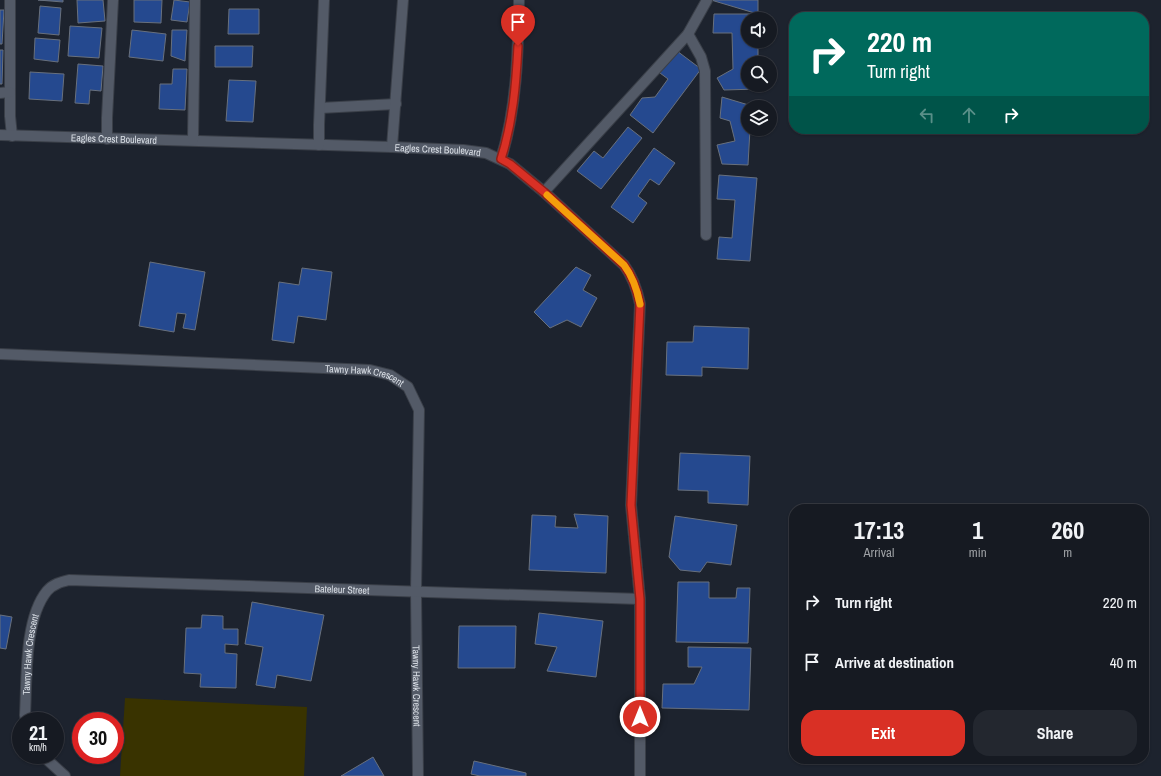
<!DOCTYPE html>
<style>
body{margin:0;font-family:"Archivo Narrow",sans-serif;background:#23272f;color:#f1f3f6;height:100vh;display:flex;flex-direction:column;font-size:15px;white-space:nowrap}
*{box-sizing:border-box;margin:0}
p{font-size:13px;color:#9ea1a5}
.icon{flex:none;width:22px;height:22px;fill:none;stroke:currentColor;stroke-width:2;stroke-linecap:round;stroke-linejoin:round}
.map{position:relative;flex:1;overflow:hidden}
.sheet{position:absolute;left:789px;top:504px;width:360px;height:260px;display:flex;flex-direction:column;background:#161a22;border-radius:16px;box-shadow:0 1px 3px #0004,0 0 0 1px #353840}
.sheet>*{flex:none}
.top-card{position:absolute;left:789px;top:12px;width:360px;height:122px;border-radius:16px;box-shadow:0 1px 3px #0004,0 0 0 1px #353840;background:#00695c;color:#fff;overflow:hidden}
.buttons{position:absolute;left:741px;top:12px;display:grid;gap:8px}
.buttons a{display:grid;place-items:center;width:36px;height:36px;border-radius:50%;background:#161a22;box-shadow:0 1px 3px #0004,0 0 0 1px #353840;font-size:20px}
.speed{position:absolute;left:12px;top:712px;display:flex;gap:8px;font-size:20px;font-weight:700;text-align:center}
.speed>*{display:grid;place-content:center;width:52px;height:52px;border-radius:50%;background:#161a22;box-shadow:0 1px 3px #0004,0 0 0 1px #353840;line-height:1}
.speed small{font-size:10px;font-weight:400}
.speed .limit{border:6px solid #d22;background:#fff;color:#111}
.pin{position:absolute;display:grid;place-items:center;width:34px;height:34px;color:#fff;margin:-41px -17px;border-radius:50% 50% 50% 0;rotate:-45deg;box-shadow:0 0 4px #0007}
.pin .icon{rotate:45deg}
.me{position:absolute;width:44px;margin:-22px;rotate:0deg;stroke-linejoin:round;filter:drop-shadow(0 0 3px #0008)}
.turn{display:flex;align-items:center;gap:14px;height:84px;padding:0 12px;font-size:18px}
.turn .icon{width:52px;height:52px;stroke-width:2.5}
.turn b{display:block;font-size:28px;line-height:34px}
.lanes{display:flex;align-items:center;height:38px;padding:0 12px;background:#0003;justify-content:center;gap:20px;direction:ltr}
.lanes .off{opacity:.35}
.eta{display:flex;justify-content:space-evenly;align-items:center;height:68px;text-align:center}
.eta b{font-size:24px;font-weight:700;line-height:28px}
.action{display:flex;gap:8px;margin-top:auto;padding:8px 12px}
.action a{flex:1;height:46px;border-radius:16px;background:#d93025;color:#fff;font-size:16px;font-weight:700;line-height:46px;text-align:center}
.action a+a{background:#23272f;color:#f1f3f6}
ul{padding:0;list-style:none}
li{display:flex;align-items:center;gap:12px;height:60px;padding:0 12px}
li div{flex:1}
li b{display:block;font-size:15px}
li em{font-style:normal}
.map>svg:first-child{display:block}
.green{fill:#393300}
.building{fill:#25498f;stroke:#68707d}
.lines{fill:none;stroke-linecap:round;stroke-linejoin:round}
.minor-casing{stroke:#3a3f48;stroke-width:12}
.minor{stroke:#535a67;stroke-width:10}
.route-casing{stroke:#8d1f18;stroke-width:10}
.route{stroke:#d93025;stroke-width:7}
.slow{stroke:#f59e0b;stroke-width:7}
.labels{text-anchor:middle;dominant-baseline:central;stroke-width:4;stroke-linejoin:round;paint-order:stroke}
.street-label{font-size:10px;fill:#dadfe6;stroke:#141924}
</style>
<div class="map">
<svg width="1161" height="776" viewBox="0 0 1161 776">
<rect width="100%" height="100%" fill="#1d232e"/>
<path class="green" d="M125,698l182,9 -3,69h-184z"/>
<g class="building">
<path d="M38,0h25v2z"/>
<path d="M77,0h26l2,21 -27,2z"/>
<path d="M134,0h28l-1,23 -27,-1z"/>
<path d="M174,0l16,2 -3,20 -16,-2z"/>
<path d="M711,0h47v14z"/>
<path d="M40,6l21,2 -2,27 -21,-2z"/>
<path d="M229,9h30v25h-31z"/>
<path d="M0,10h4l-2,34h-2z"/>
<path d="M714,14h44v5h-10v22h10v22h-10v22h10v4l-34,1 -7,-12 16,-9 -1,-36h-19z"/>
<path d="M70,26l32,2 -3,30 -31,-2z"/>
<path d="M132,30l34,4 -3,27 -34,-4z"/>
<path d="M172,30h15l-2,31 -14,-5z"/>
<path d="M35,38l25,2 -2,22 -24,-3z"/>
<path d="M215,46h38l-1,21h-37z"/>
<path d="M0,50h3l-1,34h-2z"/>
<path d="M677,51l24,18 -48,64 -23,-18 12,-17 13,-1 13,-18 -8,-6z"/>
<path d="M78,64l25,2 -2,25 -11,-1 -1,14 -14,-1z"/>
<path d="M173,69h14l-2,41 -26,-1 1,-25h12z"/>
<path d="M30,72l34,2 -2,27 -33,-2z"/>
<path d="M229,80l27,1 -3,41 -27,-1z"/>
<path d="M722,97l30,9 -4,1v22h2l-2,36 -26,-1 -5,-19 18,-4 -5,-20 -10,-3z"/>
<path d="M628,127l14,11 -41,51 -24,-18 17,-20 9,7z"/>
<path d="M654,148l21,15 -16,22 -9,-6 -12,17 9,7 -14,20 -22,-16z"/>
<path d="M719,175l38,3 -7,83 -33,-2 2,-22 13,1 3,-38 -18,-1z"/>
<path d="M150,262l55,10 -10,58 -12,-2 3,-14 -9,-1 -3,19 -35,-6z"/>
<path d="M576,267l15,8 -8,15 14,8 -16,29 -14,-7 -17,8 -16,-16z"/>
<path d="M302,268l30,4 -6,48 -28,-4 -4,27 -22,-3 7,-58 20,3z"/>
<path d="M694,326l55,2 -1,41 -46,-2v9l-36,-1 1,-33h26z"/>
<path d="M680,453l70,3 -2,49 -40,-2v-12l-30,-1z"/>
<path d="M574,514l34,2 -2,57 -77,-3 3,-55 24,1 -1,11 23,1z"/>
<path d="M675,516l62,9 -6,40 -24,-3 -7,10 -20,-2 -11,-13z"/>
<path d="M678,582h31v16h27l1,-10h13l-2,55 -72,-1z"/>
<path d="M252,602l72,13 -13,66 -34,-6 -2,13 -19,-3 7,-38 -18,-3z"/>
<path d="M539,613l64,8 -7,56 -49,-6 10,-24 -22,-3z"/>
<path d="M0,615l12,2 -6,32 -6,-1z"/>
<path d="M202,615l21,1v13h15v16l-13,-1v9l12,1 -1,34 -36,-1 1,-13 -17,-1 2,-45h15z"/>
<path d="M459,626h57l-1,42h-57z"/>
<path d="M688,647l63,1 -2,62 -87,-2 1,-24h31l8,-17h-14z"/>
<path d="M373,757l11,19h-43z"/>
<path d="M474,761l52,12v3h-46l-9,-2z"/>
</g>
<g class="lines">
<defs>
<g id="minor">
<path d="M10,0v116l2,20"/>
<path d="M688,34l13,23 4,14 1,164"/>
<path d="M0,93l10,-1"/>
<path d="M320,108l76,-4"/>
<path id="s1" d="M0,135l392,12 71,3 23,3 24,11 34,28 80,73c9,12 13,24 16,39l-9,201 9,94v177"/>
<path d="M107,139v-21l6,-118"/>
<path d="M193,140l2,-140"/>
<path d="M319,145v-20l5,-125"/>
<path d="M392,147l11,-147"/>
<path d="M501,159c16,-52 17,-105 18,-159"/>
<path d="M544,192l144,-158 19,-34"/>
<path id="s2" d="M0,354l370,16 20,5 18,12 11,23 -3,181 2,185"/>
<path id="s3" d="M26,721l-1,-6c2,-35 -1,-96 22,-124 6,-7 14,-9 22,-11l571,19"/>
<path d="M42,755l23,21"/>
</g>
</defs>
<use href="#minor" class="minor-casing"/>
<use href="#minor" class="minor"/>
</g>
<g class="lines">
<defs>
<path id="route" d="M518,46c-2,39 -5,75 -17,113l9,5 34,28 80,73c9,12 13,24 16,39l-9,201 9,94v118"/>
</defs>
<use href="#route" class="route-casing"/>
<use href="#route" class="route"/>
<path class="slow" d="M547,195l77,70c9,12 13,24 16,39"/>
</g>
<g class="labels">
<g class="street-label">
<text stroke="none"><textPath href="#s1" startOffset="114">Eagles Crest Boulevard</textPath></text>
<text stroke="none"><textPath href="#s1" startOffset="438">Eagles Crest Boulevard</textPath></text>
<text stroke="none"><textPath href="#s2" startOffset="366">Tawny Hawk Crescent</textPath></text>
<text stroke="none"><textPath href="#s3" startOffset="432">Bateleur Street</textPath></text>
<text stroke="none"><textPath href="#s3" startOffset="67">Tawny Hawk Crescent</textPath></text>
<text stroke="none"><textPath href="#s2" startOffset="714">Tawny Hawk Crescent</textPath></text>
</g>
</g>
</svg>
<div class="buttons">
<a><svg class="icon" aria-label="sound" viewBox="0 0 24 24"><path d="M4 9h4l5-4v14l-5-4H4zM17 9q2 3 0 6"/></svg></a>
<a><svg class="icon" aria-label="search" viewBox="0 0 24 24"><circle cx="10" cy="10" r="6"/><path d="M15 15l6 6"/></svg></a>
<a><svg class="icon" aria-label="layers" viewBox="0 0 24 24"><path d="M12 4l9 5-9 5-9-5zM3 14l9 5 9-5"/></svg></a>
</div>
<div class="speed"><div>21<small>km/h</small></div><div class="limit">30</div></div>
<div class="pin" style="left:518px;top:46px;background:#d93025"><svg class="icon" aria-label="arrive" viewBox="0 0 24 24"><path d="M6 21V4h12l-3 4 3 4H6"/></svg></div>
<svg class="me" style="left:640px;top:717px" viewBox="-20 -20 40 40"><circle r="17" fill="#d93025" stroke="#fff" stroke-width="3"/><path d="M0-11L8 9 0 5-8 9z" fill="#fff"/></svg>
<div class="top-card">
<div class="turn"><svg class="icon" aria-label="right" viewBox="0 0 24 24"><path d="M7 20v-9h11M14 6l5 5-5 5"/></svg><div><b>220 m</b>Turn right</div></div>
<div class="lanes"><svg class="icon off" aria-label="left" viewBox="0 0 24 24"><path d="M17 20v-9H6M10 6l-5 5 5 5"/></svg><svg class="icon off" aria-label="ahead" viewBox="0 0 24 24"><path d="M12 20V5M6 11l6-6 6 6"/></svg><svg class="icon" aria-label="right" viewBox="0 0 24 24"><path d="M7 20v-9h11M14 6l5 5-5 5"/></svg></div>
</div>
<section class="sheet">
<div class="eta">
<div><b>17:13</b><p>Arrival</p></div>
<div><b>1</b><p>min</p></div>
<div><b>260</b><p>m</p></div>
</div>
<ul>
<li><svg class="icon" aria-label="right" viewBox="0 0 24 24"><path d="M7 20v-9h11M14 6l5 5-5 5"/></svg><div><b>Turn right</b></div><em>220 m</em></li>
<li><svg class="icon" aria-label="arrive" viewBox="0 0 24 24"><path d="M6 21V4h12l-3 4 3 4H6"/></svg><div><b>Arrive at destination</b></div><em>40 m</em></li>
</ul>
<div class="action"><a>Exit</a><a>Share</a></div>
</section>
</div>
